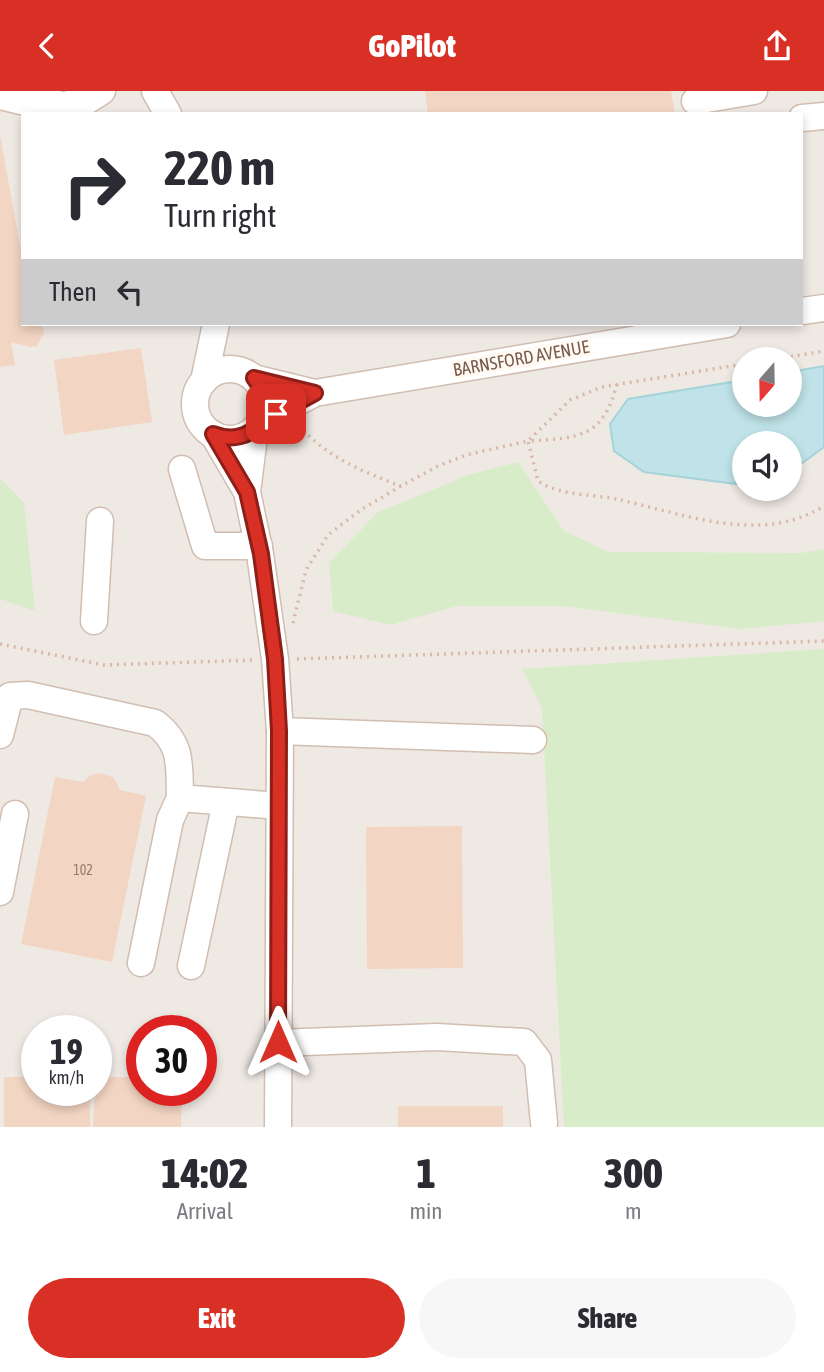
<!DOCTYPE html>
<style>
body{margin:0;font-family:"Asap Condensed",sans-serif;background:#f7f7f7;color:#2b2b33;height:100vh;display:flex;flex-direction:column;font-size:26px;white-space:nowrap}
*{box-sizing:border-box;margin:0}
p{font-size:23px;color:#7c7c81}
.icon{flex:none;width:38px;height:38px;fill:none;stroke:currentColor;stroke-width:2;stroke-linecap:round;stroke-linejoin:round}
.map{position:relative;height:1036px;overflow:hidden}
.panel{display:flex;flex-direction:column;background:#fff;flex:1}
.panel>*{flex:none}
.top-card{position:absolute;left:21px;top:21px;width:782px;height:214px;border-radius:0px;box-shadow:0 4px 10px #0003;background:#fff;color:#2b2b33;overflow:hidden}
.needle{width:46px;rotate:200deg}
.buttons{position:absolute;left:732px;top:256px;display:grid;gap:14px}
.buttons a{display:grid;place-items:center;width:70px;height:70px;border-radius:50%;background:#fff;box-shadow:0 4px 10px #0003;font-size:35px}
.speed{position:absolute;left:21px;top:924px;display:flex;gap:14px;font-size:35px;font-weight:700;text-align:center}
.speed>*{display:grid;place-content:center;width:91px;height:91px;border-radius:50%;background:#fff;box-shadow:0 4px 10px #0003;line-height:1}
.speed small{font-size:18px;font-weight:400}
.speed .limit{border:10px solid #d22;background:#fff;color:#111}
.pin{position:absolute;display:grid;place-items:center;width:60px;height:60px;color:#fff;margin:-30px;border-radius:14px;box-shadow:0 4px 10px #0006}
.me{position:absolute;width:77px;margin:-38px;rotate:0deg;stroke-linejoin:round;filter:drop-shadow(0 0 5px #0008)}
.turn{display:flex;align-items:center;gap:24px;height:147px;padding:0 28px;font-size:32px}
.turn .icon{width:91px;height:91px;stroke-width:2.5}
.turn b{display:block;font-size:49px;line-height:60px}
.then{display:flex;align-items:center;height:66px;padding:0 28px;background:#0003;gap:14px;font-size:26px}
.eta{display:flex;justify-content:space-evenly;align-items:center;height:119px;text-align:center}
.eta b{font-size:42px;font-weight:800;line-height:49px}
.primary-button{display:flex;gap:14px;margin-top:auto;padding:14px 28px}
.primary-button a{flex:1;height:80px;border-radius:42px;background:#d93025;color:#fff;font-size:28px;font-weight:800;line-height:80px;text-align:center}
.primary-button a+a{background:#f7f7f7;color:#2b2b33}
header{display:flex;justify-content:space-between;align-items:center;height:91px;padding:0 28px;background:#d93025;color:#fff;font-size:32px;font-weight:800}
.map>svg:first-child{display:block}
.industrial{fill:#efe9e4;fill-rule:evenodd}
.green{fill:#d8ecc9}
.water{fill:#bfe3e8;stroke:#a5d3da;stroke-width:2}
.building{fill:#f3d5c3}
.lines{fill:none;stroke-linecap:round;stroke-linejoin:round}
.minor-casing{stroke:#d1beb0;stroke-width:29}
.path{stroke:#d9b8a5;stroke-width:3.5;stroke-dasharray:2 5;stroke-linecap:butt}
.minor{stroke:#fff;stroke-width:26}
.route-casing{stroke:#8d1f18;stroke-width:18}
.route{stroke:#d93025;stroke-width:12}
.labels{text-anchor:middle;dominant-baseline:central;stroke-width:7;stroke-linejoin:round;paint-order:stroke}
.number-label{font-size:14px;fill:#987a6a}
.street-label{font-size:18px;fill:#7a5c4d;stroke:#fffaf3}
</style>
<header><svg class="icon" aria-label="back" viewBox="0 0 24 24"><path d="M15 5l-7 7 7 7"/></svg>GoPilot<svg class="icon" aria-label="share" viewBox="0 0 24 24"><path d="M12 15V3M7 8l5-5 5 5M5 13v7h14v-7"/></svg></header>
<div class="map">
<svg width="824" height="1036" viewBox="0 0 824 1036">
<rect width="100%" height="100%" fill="#fdf6ec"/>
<path class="industrial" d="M0,0h824v1036h-824zM23,23h779v210h-779zM744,268h45v45h-45zM744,352h45v45h-45zM37,940h59v59h-59zM142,940h59v59h-59z"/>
<g class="green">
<path d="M518,371l46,69 44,21 193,1 23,-4v72l-83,8 -179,-23h-105l-67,19 -57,-14 -4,-48 49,-51 93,-38z"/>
<path d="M0,387l24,25 11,108 -35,-12z"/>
<path d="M824,558v478h-260l-22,-419 -20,-39z"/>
</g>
<path class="water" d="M824,275v81l-35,26v-30h-45v42l-100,-13 -30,-21 -4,-27 18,-25 116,-19v24h45v-32z"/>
<g class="building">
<path d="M425,0h246l4,23h-247z"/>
<path d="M0,44l23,127v62h19l2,9 -7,13 -7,1 -19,-5 4,23 -15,2z"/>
<path d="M141,257l11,74 -88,13 -10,-75z"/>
<path d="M102,682l12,5 6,12 26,6 -34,166 -91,-18 34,-167 28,5 8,-7z"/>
<path d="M462,735l1,142 -96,1 -1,-142z"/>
<path d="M4,986h33v13h53v37h-86z"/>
<path d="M96,986h46v13h40l-1,37h-88z"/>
<rect x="398" y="1015" width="105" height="21"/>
</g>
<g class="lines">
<defs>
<g id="minor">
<path d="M48,0l2,17 38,-8 14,-9"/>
<path d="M155,0l13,23"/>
<path d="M0,5l50,12v6"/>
<path d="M695,10l59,-10"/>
<path d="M802,27l22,-2"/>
<path d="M802,220l22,-3"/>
<circle cx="230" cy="313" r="35"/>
<path d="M254,287l61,15"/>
<path d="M204,290l12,-57"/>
<path d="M260,331l55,-29 412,-69"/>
<path d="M213,343l34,58 13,62 15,105 5,72 -2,396"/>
<path d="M182,378l23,77h54"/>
<path d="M247,401l8,-63"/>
<path d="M94,530l6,-100"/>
<path d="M280,640l253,9"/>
<path d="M0,644l10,-39 18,-1 127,28c28,21 24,43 25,75l99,8"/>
<path d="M0,801l15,-78"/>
<path d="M141,872l29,-143 10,-22"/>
<path d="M191,875l35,-164"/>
<path d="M278,952l159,-6 87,5 14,18 6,63"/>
</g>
</defs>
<use href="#minor" class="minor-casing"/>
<g class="path">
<path d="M777,268l47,-8"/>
<path d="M617,293c-14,54 -38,54 -89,57l10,40c22,15 53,13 78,18 66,14 144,47 208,7"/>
<path d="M299,334c27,32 64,47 102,61"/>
<path d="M293,532l13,-53 22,-35 34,-26 39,-23 37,-20 28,-11 62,-14 42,-41 32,-13 142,-23"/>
<path d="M0,553l104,21 151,-5"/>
<path d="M297,568l527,-18"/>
</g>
<use href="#minor" class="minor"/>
</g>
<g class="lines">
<defs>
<path id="route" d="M276,323l39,-21 -61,-15c27,34 -2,71 -41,56l34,58 14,62 14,105 4,72 -1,311"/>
</defs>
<use href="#route" class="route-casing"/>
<use href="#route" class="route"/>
</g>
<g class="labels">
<g class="number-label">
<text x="83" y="779">102</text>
</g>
<g class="street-label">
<text transform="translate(521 267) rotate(-10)">BARNSFORD AVENUE</text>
</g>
</g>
</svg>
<div class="buttons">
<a><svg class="needle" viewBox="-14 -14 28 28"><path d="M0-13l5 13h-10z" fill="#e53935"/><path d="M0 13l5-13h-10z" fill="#7c7c81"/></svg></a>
<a><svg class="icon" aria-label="sound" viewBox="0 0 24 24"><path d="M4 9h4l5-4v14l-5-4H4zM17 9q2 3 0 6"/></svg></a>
</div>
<div class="speed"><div>19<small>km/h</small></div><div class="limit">30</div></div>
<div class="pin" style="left:276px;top:323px;background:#d93025"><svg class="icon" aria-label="arrive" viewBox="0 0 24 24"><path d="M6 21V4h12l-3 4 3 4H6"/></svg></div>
<svg class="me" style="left:278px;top:951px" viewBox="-20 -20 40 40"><path d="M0-17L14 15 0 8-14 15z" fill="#d93025" stroke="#fff" stroke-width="4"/></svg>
<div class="top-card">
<div class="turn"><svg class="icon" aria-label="right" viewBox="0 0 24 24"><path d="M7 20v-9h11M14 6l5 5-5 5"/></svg><div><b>220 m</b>Turn right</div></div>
<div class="then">Then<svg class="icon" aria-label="left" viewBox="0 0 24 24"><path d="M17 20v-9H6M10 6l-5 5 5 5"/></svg></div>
</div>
</div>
<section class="panel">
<div class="eta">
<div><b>14:02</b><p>Arrival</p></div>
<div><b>1</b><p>min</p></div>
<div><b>300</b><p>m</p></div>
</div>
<div class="primary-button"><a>Exit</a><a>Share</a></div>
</section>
